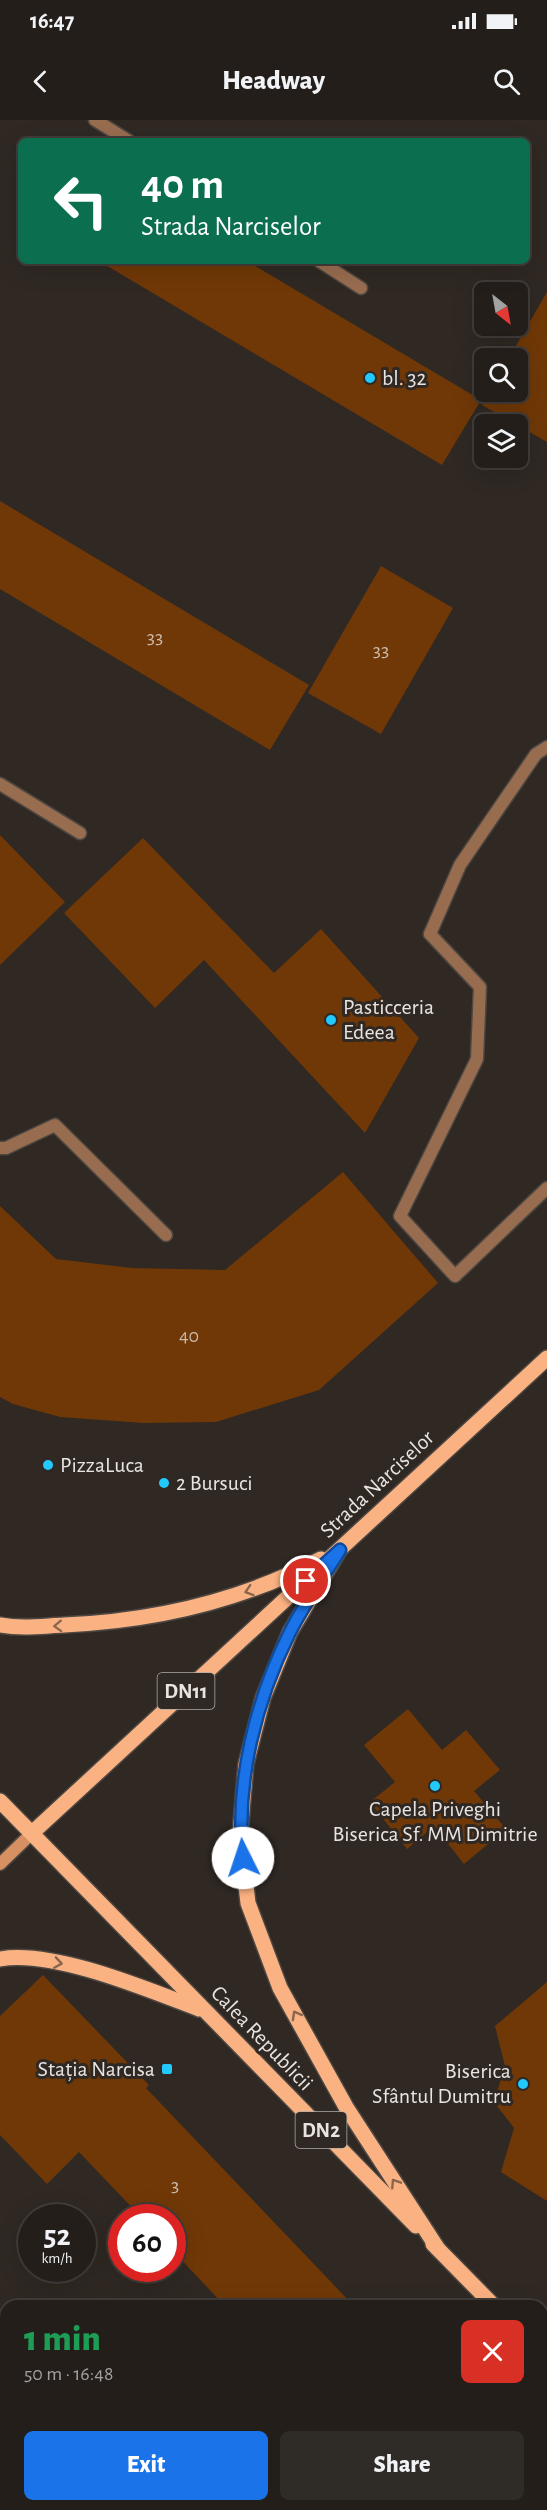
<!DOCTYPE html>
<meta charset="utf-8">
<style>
body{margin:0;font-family:"Alegreya Sans",sans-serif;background:#2f2b27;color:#f1f3f6;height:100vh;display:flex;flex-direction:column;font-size:22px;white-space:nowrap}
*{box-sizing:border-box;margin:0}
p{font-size:20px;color:#a3a2a2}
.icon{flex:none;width:33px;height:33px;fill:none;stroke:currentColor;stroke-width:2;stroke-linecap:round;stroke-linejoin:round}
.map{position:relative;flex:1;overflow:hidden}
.drawer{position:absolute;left:0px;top:2180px;width:548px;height:212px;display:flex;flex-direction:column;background:#231e1a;border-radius:18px 18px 0 0;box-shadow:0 6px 24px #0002,0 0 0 2px #403c39}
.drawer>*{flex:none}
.banner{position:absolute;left:18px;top:18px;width:512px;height:126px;border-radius:9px;box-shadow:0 6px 24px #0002,0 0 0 2px #403c39;background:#0b6e4f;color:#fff;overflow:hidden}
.needle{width:39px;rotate:149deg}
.tools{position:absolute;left:474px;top:162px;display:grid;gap:12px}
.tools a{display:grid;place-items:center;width:54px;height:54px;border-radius:9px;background:#231e1a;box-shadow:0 6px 24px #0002,0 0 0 2px #403c39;font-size:30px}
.speed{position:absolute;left:18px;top:2084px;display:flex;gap:12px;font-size:30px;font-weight:700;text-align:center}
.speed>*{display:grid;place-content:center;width:78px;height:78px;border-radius:50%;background:#231e1a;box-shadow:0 6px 24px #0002,0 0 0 2px #403c39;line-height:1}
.speed small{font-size:15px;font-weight:400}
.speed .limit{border:9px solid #d22;background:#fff;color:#111}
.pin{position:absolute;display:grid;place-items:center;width:51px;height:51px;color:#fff;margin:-26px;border:3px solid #fff;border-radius:50%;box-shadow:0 2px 6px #0007}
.me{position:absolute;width:66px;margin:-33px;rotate:356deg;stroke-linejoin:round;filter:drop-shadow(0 0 4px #0008)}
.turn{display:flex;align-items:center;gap:21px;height:126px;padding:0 24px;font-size:27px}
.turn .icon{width:78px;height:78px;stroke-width:2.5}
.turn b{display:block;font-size:42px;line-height:51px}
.round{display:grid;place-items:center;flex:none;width:63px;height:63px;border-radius:9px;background:#2f2b27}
.head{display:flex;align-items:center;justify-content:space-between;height:102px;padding:0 24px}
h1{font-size:36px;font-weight:800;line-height:45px;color:#1e9e55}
.button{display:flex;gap:12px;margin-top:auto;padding:12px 24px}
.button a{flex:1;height:69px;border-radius:9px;background:#1a73e8;color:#fff;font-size:24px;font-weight:800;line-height:69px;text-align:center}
.button a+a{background:#2f2b27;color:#f1f3f6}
.status{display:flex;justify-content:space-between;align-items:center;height:42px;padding:0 30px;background:#231e1a;direction:ltr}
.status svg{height:16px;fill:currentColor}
header{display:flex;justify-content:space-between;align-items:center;height:78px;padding:0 24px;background:#231e1a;font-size:27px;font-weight:800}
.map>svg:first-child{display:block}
.building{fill:#703807}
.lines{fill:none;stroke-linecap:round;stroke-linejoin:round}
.lane-casing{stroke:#4d4641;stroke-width:15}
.street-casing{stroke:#4d4641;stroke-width:15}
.secondary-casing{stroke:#4d4641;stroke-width:15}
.primary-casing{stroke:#4d4641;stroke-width:18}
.lane{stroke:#986c4f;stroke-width:12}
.street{stroke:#986c4f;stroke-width:12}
.secondary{stroke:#d79061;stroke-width:12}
.primary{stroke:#fbb282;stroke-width:15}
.oneway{stroke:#8b664e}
.route-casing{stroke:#114b97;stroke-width:15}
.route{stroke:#1a73e8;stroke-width:10}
.poi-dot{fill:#21c9fd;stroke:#2f2823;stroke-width:2}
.labels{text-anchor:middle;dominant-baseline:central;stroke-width:6;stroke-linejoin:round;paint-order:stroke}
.number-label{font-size:20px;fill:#cbb9aa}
.shield{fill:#2f2823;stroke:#b1aca8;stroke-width:1.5}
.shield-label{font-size:21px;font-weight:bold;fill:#e9e4e1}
.poi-label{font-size:22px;fill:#e9e4e1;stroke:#2f2823;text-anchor:start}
.street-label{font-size:22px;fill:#e9e4e1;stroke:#2f2823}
</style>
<div class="status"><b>16:47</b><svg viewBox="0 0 49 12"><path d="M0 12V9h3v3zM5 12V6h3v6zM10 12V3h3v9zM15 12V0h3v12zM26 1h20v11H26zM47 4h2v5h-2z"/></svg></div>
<header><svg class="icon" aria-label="back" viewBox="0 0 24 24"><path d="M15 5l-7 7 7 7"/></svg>Headway<svg class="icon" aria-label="search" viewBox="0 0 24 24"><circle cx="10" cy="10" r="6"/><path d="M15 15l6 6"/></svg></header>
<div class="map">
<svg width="547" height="2390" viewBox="0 0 547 2390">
<rect width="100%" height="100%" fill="#2f2823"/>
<g class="building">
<path d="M99,141h148l234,139 -39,65z"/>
<path d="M547,172v150l-65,-37 8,-13h28v-34h-9z"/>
<path d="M0,381l309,184 -39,65 -270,-161z"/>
<path d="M381,446l72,42 -72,126 -73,-41z"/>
<path d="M0,715l65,67 -65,63z"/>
<path d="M143,718l131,135 47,-44 98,109 -54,95 -161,-173 -49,48 -91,-95z"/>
<path d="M343,1052l95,111 -119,107 -103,32 -73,1 -83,-6 -47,-13 -13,-7v-191l56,53 76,9 93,2z"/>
<path d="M408,1589l34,41 24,-20 34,40 -26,21 32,38 -42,35 -30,-38 -27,23 -37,-47 25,-20 -31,-37z"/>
<path d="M43,1855l106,110 -3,3 208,218h-129l-53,-56v-33h-31l-62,-65 -32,32 -47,-49v-119z"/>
<path d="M547,1862v219l-46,-29 13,-44 -20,-26 11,-36 -10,-40z"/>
</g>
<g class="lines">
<defs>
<g id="lane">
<path d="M95,0l34,21"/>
<path d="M319,141l42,27"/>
<path d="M0,664l80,49"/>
<path d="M430,814l50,53 -3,72 -77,157 55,60 92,-88"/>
<path d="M0,1028h6l49,-23 111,110"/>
<path d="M0,2201l6,6"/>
<path d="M542,2360l5,6"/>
<path d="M162,2390l5,-5"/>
</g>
<path id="street" d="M430,814l30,-69 76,-111 11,-7"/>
<path id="secondary" d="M0,1744l32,-31"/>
<g id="primary">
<path d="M340,1429l-50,83 -27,66 -17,66 -6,71 8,68 32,85 66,119 92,142"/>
<path d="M0,1505c22,4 42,1 64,0 91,-4 177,-24 257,-66"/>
<path d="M0,1681l416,425"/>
<path d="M32,1713l515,-475"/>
<path d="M0,1839c52,-10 149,31 199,50"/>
<path d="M433,2124l61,62"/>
<path d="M542,2234l5,6"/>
</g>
</defs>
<use href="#lane" class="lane-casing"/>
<use href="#street" class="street-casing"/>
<use href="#secondary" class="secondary-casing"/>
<use href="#primary" class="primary-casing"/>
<use href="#lane" class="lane"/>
<use href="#street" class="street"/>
<use href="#secondary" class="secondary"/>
<use href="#primary" class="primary"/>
</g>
<defs><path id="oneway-chevron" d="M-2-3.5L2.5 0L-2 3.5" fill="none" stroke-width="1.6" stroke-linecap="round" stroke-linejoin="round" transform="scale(1.5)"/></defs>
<g class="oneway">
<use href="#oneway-chevron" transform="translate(249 1471) rotate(162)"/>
<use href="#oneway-chevron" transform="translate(58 1506) rotate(178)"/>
<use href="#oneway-chevron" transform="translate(58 1843) rotate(9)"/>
<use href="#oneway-chevron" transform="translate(296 1895) rotate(-119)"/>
<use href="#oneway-chevron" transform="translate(395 2063) rotate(-123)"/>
</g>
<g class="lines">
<defs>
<path id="route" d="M243,1738c-8,-76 13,-158 47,-226 14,-28 33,-55 50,-82l-34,31"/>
</defs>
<use href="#route" class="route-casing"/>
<use href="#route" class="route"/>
</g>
<g class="poi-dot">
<circle cx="370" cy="258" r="6"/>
<circle cx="331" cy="900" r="6"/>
<circle cx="48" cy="1345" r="6"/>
<circle cx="164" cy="1363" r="6"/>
<circle cx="435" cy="1666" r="6"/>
<rect x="161" y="1943" width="12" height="12" rx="3"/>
<circle cx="523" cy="1964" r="6"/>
</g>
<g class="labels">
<g class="number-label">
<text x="155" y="517">33</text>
<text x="381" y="530">33</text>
<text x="189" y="1216">40</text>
<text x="175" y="2065">3</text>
</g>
<g class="shield">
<rect x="157.5" y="1553" width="57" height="36" rx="4.5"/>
<rect x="295.5" y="1992" width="51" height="36" rx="4.5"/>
</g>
<g class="shield-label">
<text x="186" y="1571">DN11</text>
<text x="321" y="2010">DN2</text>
</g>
<g class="poi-label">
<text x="382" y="258">bl. 32</text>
<text x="343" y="887">Pasticceria<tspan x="343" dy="25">Edeea</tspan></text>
<text x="60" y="1345">PizzaLuca</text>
<text x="176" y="1363">2 Bursuci</text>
<text x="435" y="1689" text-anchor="middle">Capela Priveghi<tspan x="435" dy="25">Biserica Sf. MM Dimitrie</tspan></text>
<text x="155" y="1949" text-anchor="end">Stația Narcisa</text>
<text x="511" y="1951" text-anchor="end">Biserica<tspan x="511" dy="25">Sfântul Dumitru</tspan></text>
</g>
<g class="street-label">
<text transform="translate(377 1364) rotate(-43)">Strada Narciselor</text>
<text transform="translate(262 1918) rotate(46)">Calea Republicii</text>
</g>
</g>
</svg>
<div class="tools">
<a><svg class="needle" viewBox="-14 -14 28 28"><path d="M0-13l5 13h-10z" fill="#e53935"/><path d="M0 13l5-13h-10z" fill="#a3a2a2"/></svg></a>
<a><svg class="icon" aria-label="search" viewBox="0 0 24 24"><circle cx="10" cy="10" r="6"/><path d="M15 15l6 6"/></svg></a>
<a><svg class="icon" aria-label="layers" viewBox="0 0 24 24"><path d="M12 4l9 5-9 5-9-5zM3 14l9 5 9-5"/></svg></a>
</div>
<div class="speed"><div>52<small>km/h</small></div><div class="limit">60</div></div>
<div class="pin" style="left:306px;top:1461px;background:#d93025"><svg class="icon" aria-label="arrive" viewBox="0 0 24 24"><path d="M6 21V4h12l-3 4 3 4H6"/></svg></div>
<svg class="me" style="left:243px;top:1738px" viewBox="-20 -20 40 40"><circle r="19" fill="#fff"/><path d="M0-13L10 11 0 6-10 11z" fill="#1a73e8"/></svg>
<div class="banner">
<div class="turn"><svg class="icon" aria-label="left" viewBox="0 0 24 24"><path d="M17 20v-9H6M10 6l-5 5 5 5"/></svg><div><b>40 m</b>Strada Narciselor</div></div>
</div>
<section class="drawer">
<div class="head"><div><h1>1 min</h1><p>50 m · 16:48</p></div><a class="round" style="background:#d93025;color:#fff"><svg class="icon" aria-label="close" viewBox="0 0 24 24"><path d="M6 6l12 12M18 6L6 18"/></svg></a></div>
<div class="button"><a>Exit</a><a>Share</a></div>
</section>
</div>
